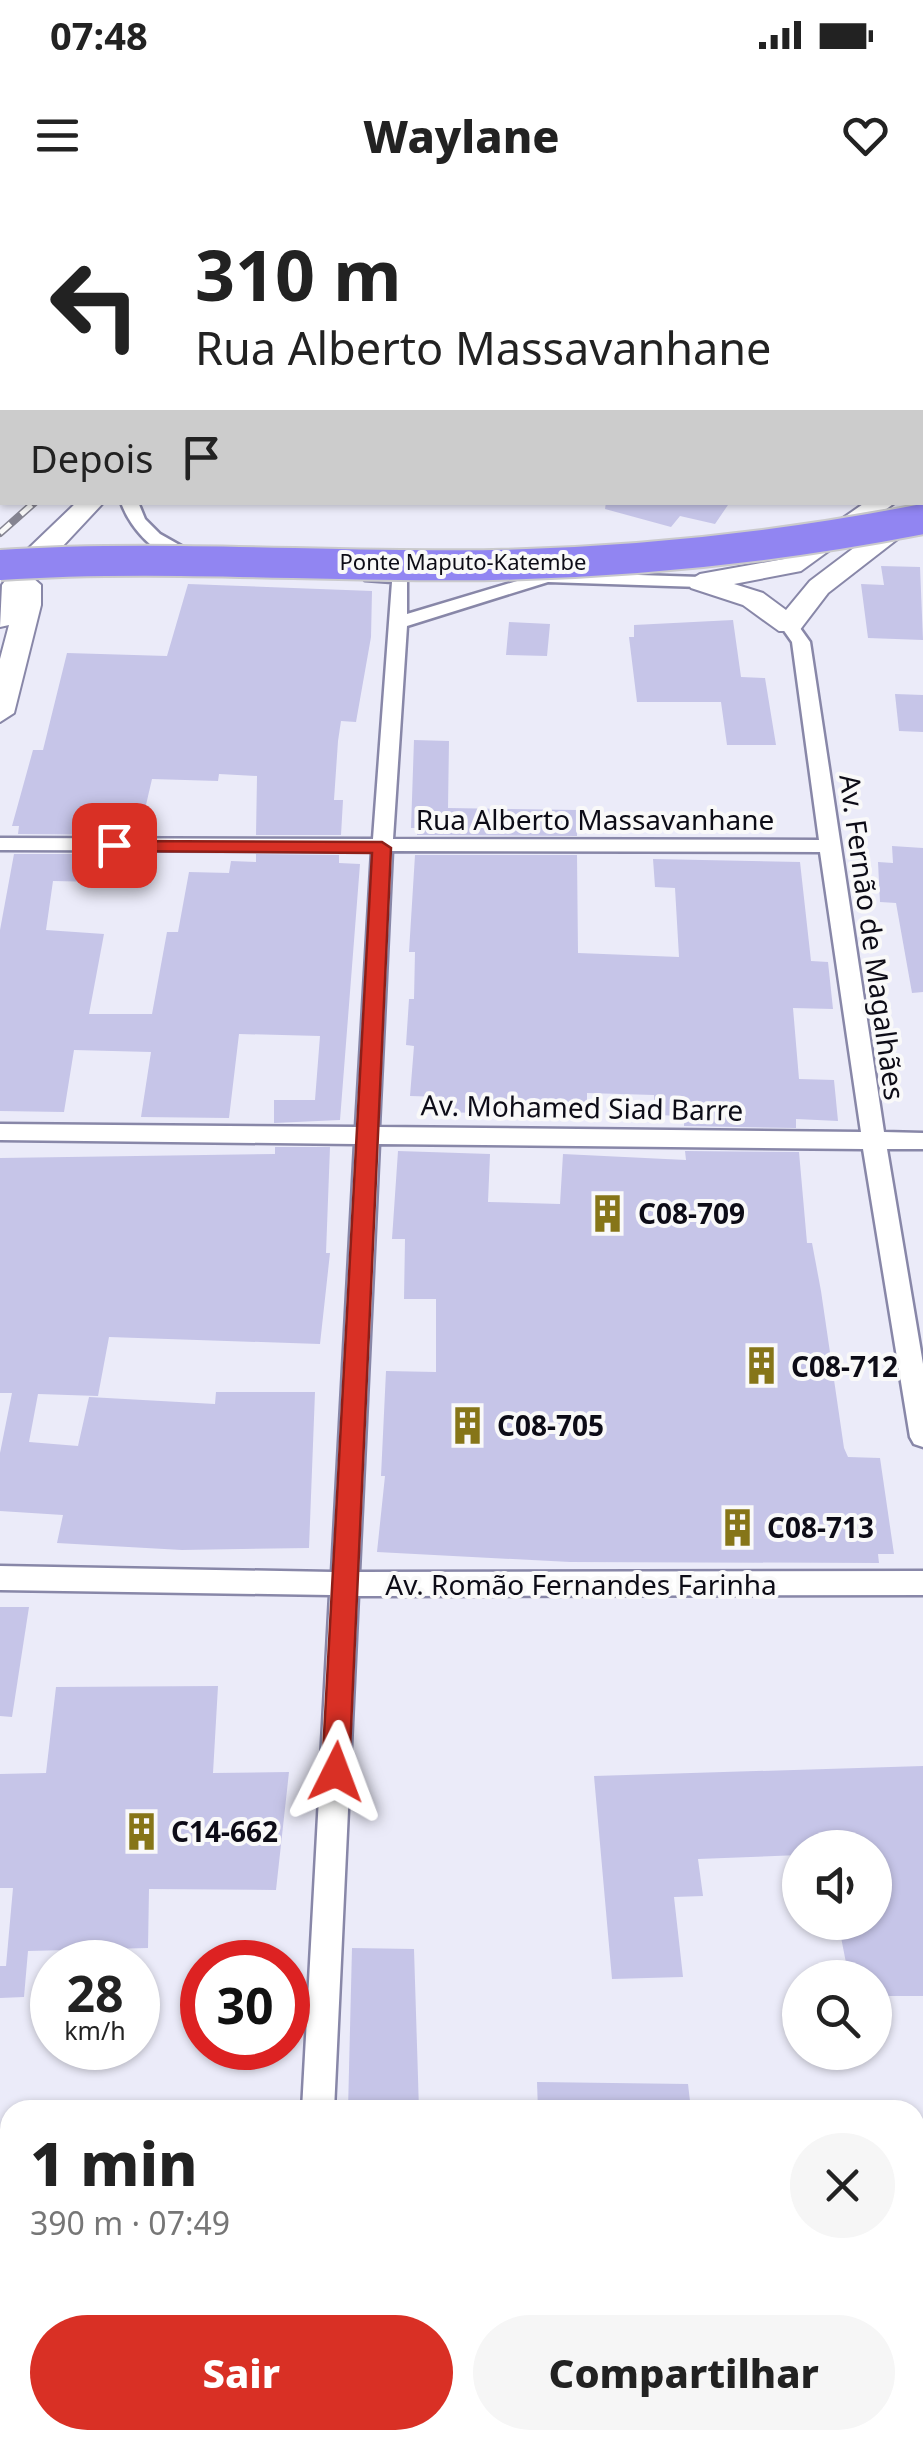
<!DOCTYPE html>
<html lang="pt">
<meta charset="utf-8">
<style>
body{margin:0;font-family:"Noto Sans",sans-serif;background:#f6f6f6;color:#222;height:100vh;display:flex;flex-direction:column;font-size:38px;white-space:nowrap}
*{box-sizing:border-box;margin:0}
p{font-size:32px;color:#767676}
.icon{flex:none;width:55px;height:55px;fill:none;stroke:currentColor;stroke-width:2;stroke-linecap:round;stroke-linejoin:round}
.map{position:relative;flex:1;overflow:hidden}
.drawer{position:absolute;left:0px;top:1900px;width:925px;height:350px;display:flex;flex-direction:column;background:#fff;border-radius:30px 30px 0 0;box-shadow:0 2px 8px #0004}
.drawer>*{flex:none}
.top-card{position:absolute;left:0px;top:0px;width:925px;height:305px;box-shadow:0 2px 8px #0004;background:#fff;color:#222;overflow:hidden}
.tools{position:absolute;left:782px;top:1630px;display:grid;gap:20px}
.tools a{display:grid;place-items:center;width:110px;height:110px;border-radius:50%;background:#fff;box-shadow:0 2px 8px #0004;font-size:50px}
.speed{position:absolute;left:30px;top:1740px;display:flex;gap:20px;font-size:50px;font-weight:700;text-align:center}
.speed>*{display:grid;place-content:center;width:130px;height:130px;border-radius:50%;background:#fff;box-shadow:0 2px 8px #0004;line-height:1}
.speed small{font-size:25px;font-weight:400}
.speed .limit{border:15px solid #d22;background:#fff;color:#111}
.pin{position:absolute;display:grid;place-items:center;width:85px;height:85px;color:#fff;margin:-42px;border-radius:20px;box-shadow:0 5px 15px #0006}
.me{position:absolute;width:110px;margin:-55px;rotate:3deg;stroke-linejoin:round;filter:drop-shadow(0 0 8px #0008)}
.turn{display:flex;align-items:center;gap:35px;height:210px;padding:0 30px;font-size:45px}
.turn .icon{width:130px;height:130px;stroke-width:2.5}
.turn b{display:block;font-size:70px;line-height:85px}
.then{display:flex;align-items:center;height:95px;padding:0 30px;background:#0003;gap:20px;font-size:38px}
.round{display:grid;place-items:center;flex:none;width:105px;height:105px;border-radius:52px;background:#f6f6f6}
.headline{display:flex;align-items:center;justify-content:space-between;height:170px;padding:0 30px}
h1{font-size:60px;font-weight:800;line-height:75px}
.button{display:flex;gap:20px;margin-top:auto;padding:20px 30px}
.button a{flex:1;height:115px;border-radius:60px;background:#d93025;color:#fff;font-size:40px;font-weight:800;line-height:115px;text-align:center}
.button a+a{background:#f6f6f6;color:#222}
.status{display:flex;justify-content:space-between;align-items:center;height:70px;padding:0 50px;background:#fff;direction:ltr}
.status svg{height:28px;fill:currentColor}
header{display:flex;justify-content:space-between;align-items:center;height:130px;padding:0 30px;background:#fff;font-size:45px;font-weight:800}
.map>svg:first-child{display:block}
.green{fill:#ddcf8d}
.building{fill:#c6c5e8}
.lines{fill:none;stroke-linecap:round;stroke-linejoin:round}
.street-casing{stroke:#8887a8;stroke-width:5}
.secondary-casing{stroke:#8887a8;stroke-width:4}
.street{fill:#fff;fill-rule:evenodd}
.secondary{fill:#fff;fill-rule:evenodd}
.rail-casing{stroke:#858491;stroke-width:8}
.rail{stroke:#f9f9f9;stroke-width:5;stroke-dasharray:14;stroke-linecap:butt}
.highway-bridge-casing{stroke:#cacacc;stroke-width:34;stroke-linecap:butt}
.highway-bridge{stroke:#9185f2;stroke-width:30}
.route{fill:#d93025;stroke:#8d1f18;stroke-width:2.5}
.labels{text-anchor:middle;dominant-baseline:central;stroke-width:8;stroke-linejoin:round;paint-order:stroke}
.far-street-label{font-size:22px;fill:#0d0c17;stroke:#f9f9f9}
.street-label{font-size:28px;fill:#0d0c17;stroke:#f9f9f9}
.poi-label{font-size:28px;font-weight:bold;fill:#0d0c17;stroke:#f9f9f9;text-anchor:start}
</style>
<div class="status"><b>07:48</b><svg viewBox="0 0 49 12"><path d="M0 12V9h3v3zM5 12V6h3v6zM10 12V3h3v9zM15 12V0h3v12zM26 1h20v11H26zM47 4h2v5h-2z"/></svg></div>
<header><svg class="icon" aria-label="menu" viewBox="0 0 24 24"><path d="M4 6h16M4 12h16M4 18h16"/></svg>Waylane<svg class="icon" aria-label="heart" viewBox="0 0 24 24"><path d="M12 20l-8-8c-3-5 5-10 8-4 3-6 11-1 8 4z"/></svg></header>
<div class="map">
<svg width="923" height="2250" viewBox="0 0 923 2250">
<rect width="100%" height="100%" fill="#ebebf9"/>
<path class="green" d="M915,2225l8,1v24h-563l1,-10h554z"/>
<g class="building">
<path d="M606,302h124l-15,22 -35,-8 -9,11 -66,-18z"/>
<path d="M881,366l39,1 3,73 -55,-2 -7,-54 23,1z"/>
<path d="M188,384l184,7 -1,46 -15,85 -15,-1 -3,20 -4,59h9l-2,35h-85l1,-59 -38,-2 -1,7 -66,-2 -13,56 -121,-1 1,-8h-7l21,-76h10l24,-97 100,3z"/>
<path d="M733,420l8,57 24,1 11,67h-49l-6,-43h-84l-8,-65h5v-12z"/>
<path d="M509,422l41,2 -3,32 -41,-1z"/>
<path d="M895,494l28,1v37l-24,-1z"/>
<path d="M414,540l35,1 -1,67 129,2v26l-160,-1v-7h-6z"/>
<path d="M892,646l31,2v144l-11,1 -16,-90 -16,-1 -2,-40 15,1z"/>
<path d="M14,654h121l-2,7h21l-5,22 -96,-2 -7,49 58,4 -15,80h63l15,-82h11l11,-60 40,1 2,-12 25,1v-8l83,1v8l21,1 -20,256 -66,3v-23h41l5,-64 -81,-2 -10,84 -88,-1 10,-65 -77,-2 -10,62 -64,-1v-181z"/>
<path d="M415,655h162l1,98 101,4 -4,-69 -20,-1 -2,-28 147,3 11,99 17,1 5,47 -40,-1 6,71 35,1 4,41 -42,-2v9l-112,-2v-10l-29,-1 -1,-20 -67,-2v16l-48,-2v8l-96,-3 1,-15 -34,-1 4,-50 -8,-1 3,-46h5l1,-47h-6z"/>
<path d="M275,947h55l-4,106h4l-10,91 -211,-7 -11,59 -60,-2 -9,48 49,4 11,-49 126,7 1,-12h99l-6,156 -127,2 -125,-7 6,-28 -63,-4v-58l12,-60h-12v-235l275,-4z"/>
<path d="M398,951l92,3 -2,48 72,2 3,-50 123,6 -1,-9 114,1 8,91h5l9,48 23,157 4,9 32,1 14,96h-16l1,9 -309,-1 -193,-10 8,-76h-4l5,-105 50,1v-73h-32l1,-60h-13z"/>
<path d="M0,1407h29l-17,110 -12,-1z"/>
<path d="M218,1486l-5,87 76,-1 -13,118 -127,-1 -1,59 -120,3 -4,46 -24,1v-32h6l7,-78h-13v-114l46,-1 10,-86z"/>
<path d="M923,1566v230h-48v-18h-26l-11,-56h37v-74h-75v7l-102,4 5,37 -29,1 9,80 -71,2 -18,-203z"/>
<path d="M352,1748l62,1 5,161h-71z"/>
<path d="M537,1882l151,2 3,26h-153z"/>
</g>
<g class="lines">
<defs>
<g id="street">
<path d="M121,302h17l7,17 15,15 39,22v8c-32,4 -69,-33 -78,-62z"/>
<path d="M371,371l36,2v41l140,-42 153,5 9,5 -9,5 -152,-5 -141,44 -14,213 426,1 -27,-198 -12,-17 15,-4 15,21 74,490 39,1v16h-36l36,215v83l-9,-3 -4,-7 -47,-288 -484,-5 -20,428 564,-1v24l-565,1 -24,514h-32l28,-515 -330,-5v-24l332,6 23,-428 -355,-4v-16l356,3 16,-276 -372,-1v-12l373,1 19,-257 -27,-2 -3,-4zM392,651l428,1 41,280 -482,-5z"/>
<rect x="282" y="2240" width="36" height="10"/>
</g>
<g id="secondary">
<rect x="922" y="268" width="1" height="16"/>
<path d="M77,302h27l-71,76 8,7v20l-27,108 -14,9v-63l9,-34 -9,2 2,-42 26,-36z"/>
<path d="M866,302h30l-95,69 -67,13 29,9 23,17 24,-29 94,-71h18v10l-94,73 -29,38h-20l-36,-26 -52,-17 -4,-6 13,-8 84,-15z"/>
<rect x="0" y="2044" width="10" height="52"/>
<rect x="915" y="2045" width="8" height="52"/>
<rect x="0" y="2129" width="10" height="52"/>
<rect x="915" y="2134" width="8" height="52"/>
</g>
</defs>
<use href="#street" class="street-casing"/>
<use href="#secondary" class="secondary-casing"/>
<use href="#street" class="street"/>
<use href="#secondary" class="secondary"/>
<defs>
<path id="rail" d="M0,333l35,-31"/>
</defs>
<use href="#rail" class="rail-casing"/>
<use href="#rail" class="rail"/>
<defs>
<path id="highway-bridge" d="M0,365c164,-11 329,3 493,0 146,-3 287,-18 430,-46"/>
</defs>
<use href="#highway-bridge" class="highway-bridge-casing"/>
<use href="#highway-bridge" class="highway-bridge"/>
</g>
<path class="route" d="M108,641l274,1 9,6 -42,924 -4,8 -9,4 -10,-4 -4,-8 50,-919 -258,-2 -9,-6z"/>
<defs>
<symbol id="building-bare" viewBox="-9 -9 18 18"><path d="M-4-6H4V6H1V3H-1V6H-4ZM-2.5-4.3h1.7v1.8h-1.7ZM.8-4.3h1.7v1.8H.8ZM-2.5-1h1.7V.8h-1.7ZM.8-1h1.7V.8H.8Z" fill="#867518" stroke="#f9f9f9" stroke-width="2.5" paint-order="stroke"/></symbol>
</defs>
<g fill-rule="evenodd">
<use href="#building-bare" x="580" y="986" width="55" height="55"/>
<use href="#building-bare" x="734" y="1138" width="55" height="55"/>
<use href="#building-bare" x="440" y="1198" width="55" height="55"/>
<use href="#building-bare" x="710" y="1300" width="55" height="55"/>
<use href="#building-bare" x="114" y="1604" width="55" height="55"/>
</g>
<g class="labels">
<g class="far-street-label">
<text x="463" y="361">Ponte Maputo-Katembe</text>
</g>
<g class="street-label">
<text x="595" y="619">Rua Alberto Massavanhane</text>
<text transform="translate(873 737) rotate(82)">Av. Fernão de Magalhães</text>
<text transform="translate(582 907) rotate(1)">Av. Mohamed Siad Barre</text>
<text x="581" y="1384">Av. Romão Fernandes Farinha</text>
</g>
<g class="poi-label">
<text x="638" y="1013">C08-709</text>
<text x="791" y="1166">C08-712</text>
<text x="497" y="1225">C08-705</text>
<text x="767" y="1327">C08-713</text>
<text x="171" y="1631">C14-662</text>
</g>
</g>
</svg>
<div class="tools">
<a><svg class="icon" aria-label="sound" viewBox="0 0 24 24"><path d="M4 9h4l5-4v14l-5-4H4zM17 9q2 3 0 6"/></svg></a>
<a><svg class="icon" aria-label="search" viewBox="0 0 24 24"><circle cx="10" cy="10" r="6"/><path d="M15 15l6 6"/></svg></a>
</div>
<div class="speed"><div>28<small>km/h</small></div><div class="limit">30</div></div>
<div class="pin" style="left:114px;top:645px;background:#d93025"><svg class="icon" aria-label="arrive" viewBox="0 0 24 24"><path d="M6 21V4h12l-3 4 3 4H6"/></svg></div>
<svg class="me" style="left:336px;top:1572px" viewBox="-20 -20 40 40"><path d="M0-17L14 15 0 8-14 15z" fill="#d93025" stroke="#fff" stroke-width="4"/></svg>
<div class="top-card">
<div class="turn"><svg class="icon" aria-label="left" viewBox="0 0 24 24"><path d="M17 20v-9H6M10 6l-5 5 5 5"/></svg><div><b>310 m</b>Rua Alberto Massavanhane</div></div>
<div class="then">Depois<svg class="icon" aria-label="arrive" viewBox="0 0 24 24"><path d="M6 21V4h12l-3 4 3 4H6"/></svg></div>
</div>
<section class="drawer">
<div class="headline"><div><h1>1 min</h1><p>390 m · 07:49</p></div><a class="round"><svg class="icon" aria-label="close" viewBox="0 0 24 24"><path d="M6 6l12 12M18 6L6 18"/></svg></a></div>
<div class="button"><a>Sair</a><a>Compartilhar</a></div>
</section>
</div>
